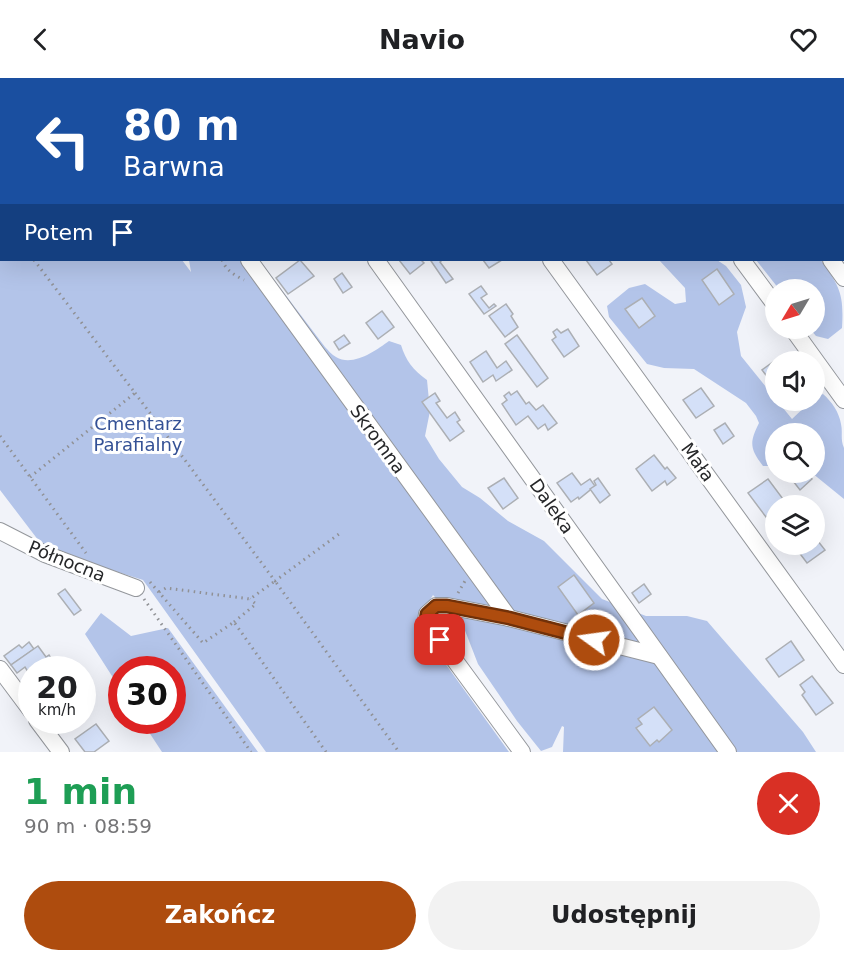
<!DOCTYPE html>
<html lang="pl">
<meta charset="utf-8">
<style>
body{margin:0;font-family:"DejaVu Sans",sans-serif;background:#f2f2f2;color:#202124;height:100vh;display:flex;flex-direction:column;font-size:22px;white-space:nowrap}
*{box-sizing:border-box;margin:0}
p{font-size:20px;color:#757577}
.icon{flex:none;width:33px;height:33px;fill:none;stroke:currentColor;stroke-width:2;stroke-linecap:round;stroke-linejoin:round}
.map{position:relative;height:674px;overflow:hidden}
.sheet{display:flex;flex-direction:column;background:#fff;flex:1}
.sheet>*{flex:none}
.guide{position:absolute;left:0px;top:0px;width:844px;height:183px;box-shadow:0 6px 24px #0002;background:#1a4fa0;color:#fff;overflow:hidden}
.needle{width:39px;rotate:232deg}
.controls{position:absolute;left:765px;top:201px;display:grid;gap:12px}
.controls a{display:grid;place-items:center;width:60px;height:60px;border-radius:50%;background:#fff;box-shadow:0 6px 24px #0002;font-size:30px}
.speed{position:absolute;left:18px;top:578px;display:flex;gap:12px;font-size:30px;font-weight:700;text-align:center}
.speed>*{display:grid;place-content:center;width:78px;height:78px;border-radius:50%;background:#fff;box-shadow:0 6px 24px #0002;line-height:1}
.speed small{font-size:15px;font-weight:400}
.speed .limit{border:9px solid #d22;background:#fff;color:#111}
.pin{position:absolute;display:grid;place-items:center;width:51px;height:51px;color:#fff;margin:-26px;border-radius:12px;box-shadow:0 3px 9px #0006}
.me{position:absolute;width:66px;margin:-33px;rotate:284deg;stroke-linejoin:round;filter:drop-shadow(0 0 4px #0008)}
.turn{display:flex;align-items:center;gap:21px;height:126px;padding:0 24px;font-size:27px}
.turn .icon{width:78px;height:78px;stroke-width:2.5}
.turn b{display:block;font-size:42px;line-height:51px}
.then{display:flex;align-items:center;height:57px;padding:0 24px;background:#0003;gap:12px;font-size:22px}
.round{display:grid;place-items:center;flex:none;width:63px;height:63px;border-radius:32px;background:#f2f2f2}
.overview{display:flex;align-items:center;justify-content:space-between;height:102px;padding:0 24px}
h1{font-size:36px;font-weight:600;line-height:45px;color:#1e9e55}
.button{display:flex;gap:12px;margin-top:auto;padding:12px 24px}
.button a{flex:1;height:69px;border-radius:36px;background:#ae4c0e;color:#fff;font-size:24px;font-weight:600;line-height:69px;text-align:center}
.button a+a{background:#f2f2f2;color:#202124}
header{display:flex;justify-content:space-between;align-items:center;height:78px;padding:0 24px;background:#fff;font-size:27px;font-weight:600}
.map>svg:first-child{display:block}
.green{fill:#b3c4e9;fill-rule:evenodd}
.building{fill:#d4e0f8;stroke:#acafb4;stroke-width:1.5}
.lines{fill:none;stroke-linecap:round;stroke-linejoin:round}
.minor-casing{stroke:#94979c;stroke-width:18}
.path{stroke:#909195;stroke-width:3;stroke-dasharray:1.5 4.5;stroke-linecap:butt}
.minor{stroke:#fff;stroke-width:16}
.route-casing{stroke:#713109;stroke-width:15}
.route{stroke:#ae4c0e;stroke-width:10}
.labels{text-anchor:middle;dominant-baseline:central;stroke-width:6;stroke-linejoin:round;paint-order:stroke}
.park-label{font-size:18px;fill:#345195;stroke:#fff}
.street-label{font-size:18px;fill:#262729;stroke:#fff}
</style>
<header><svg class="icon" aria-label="back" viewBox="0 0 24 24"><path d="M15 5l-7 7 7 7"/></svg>Navio<svg class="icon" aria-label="heart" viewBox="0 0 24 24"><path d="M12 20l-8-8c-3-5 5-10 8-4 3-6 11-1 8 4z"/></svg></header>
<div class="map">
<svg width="844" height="674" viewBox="0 0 844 674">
<rect width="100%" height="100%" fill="#f1f3f9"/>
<g class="green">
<path d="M0,166l2,16h180l9,12 -2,-12h70l66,87c3,3 7,8 11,10 17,10 39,-6 53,-16l12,4c5,16 12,25 26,35l3,31 -5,25 14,23 23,28 18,11 28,23 36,20 58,58 44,17h41l20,5 96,111 13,20h-253l1,-25 -2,-1 -10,21 -11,4 -24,-30 -39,-57 -14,-36 -31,-33 -17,28 93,129h-243l-123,-172 -98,-31 -45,-59zM602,568l21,8 -28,1 -10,-5z"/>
<path d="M659,182h58l9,6 15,19 5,22 -9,25 4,24 51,63 19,-18 3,-1 1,-3 8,-3c9,8 16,18 18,30 2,8 -1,15 3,24v51l-32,-26 2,-1v-38h-38l-1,32h-12c-13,-17 -14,-23 -4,-43l-3,-7 -10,-13 -52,-34 -30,-1 -17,-4 -38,-47 -2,-11 22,-18 16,-4 30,20 11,-2 -1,-14z"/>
<path d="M756,182h65c19,27 23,34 21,68l-14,11 -12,-3 -6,-7 4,-1v-38l-35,-1z"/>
<path d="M101,535l30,23 37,-8 90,124h-96l-21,-32h31v-51h-50l-1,21 -36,-56z"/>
</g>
<g class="building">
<path d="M540,0h34l-2,2z"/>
<path d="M300,182l14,16 -26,18 -12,-16z"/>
<path d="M399,182h22l3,3 -14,11z"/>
<path d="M433,182h9l-2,2 13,17 -7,4 -15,-22z"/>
<path d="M483,182h19l-13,8z"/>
<path d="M586,182h23l3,4 -15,11z"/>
<path d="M717,191l17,25 -15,11 -17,-25z"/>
<path d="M342,195l10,14 -9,6 -9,-14z"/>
<path d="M481,208l6,8 -6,4 8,10 5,-4 2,2 -12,8 -15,-20z"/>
<path d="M642,220l13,18 -16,12 -14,-19z"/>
<path d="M506,226l7,10 -2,2 7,11 -13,10 -16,-21z"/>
<path d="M382,233l12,16 -16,12 -12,-16z"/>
<path d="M557,251l4,4 7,-4 11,17 -15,11 -12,-17 4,-3 -3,-5z"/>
<path d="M344,257l6,8 -11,7 -5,-8z"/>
<path d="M517,257l31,43 -11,9 -32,-43z"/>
<path d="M486,273l11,17 9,-7 6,9 -16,11 -3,-6 -10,7 -13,-20z"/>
<path d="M777,281l2,3h-3v26l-14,-18z"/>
<path d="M701,310l13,18 -18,12 -13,-18z"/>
<path d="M517,313l9,13 3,-2 7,8 7,-5 14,18 -9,7 -3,-6 -7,5 -10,-13 -12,9 -14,-21 5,-4 -3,-4 5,-4 2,3z"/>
<path d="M435,315l5,8 -4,2 11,15 8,-6 5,8 -3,2 7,9 -14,10 -28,-39z"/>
<path d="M725,345l9,13 -11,8 -9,-14z"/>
<path d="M654,377l11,14 2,-2 9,11 -9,7 -2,-4 -13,10 -16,-22z"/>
<path d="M796,394h11l5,7 -12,11 -10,-13z"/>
<path d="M572,395l9,12 9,-6 5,7 -16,13 -1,-2 -7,5 -14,-19z"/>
<path d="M504,400l14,20 -15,11 -15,-21z"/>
<path d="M598,400l12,17 -10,8 -10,-14 6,-4 -2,-4z"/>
<path d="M768,401l18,24 -4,3h-6v4l-10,7 -18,-24z"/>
<path d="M814,458l11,14 -18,13 -12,-16 3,-3h16z"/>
<path d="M574,497l20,28 -16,12 -20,-28z"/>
<path d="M644,506l7,10 -12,9 -7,-10z"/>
<path d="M65,511l16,21 -7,5 -16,-21z"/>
<path d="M791,563l13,19 -25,17 -13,-18z"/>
<path d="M29,564l5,7 -23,16 -7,-9 15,-11 3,3z"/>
<path d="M38,568l8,11 3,-2 6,9 -7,5 -15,-1 -5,4 -3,-5 -8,6 -6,-8z"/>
<path d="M812,598l21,27 -17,12 -14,-20 3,-3 -5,-7z"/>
<path d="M82,610l6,8 -6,4z"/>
<path d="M654,629l18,23 -13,12 -2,-2 -7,6 -14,-18 6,-4 -4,-5z"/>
<path d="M50,642h18l-15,11 -6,-9z"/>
<path d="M96,646l13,17 -15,11h-9l-10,-13z"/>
</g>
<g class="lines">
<defs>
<g id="minor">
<path d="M247,0l1,2"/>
<path d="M420,0l1,2"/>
<path d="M610,0l1,2"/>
<path d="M697,0l1,2"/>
<path d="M130,2l1,-2"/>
<path d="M0,131l2,2"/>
<path d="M249,182l260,358"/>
<path d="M376,182l352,492"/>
<path d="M551,182l293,405"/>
<path d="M742,182l34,46"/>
<path d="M831,182l13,18"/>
<path d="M792,250l52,72"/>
<path d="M0,453l45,23 91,34"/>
<path d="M0,591l32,43"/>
<path d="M37,642l24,32"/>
<path d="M522,674l-96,-131 1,-7 9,-8h11l62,12 150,38"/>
</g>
</defs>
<use href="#minor" class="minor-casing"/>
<g class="path">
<path d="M105,2l2,-2"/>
<path d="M0,162h2"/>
<path d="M222,182c4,10 12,15 22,20"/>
<path d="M135,315l140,188 64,-47"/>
<path d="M0,358l86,117"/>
<path d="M30,399l105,-84 -101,-133"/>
<path d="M150,504l53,61 31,-21 92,130"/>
<path d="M159,514l7,-4 84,11 25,-18 124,171"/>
<path d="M458,515l7,-12"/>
<path d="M144,521l107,153"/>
<path d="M234,544l22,-18 -6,-5"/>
</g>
<use href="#minor" class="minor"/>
</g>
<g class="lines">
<defs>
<path id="route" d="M440,562l-14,-19 1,-7 9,-8h11l62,12 85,22"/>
</defs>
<use href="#route" class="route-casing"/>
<use href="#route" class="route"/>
</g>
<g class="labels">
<g class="park-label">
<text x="138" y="345">Cmentarz<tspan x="138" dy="21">Parafialny</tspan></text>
</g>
<g class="street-label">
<text transform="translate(378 361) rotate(54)">Skromna</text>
<text transform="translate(698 384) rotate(54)">Mała</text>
<text transform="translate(552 428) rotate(55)">Daleka</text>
<text transform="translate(67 483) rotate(22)">Północna</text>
</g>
</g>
</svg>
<div class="controls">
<a><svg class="needle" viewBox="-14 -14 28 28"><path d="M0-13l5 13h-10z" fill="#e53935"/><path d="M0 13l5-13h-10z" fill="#757577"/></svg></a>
<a><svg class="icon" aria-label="sound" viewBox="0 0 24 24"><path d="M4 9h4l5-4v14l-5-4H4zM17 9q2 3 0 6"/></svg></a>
<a><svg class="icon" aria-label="search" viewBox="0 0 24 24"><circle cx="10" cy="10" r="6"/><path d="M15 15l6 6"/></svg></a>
<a><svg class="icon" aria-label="layers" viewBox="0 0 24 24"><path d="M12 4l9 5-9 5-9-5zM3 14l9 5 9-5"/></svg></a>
</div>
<div class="speed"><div>20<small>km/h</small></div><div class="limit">30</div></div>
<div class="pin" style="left:440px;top:562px;background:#d93025"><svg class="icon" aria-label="arrive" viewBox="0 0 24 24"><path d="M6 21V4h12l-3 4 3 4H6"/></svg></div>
<svg class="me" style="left:594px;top:562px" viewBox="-20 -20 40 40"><circle r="17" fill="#ae4c0e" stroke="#fff" stroke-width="3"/><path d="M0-11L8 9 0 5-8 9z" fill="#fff"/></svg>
<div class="guide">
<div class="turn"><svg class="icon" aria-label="left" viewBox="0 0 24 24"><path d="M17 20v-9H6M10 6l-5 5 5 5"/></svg><div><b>80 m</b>Barwna</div></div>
<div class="then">Potem<svg class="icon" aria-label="arrive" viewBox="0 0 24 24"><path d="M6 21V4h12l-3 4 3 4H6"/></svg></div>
</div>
</div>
<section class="sheet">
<div class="overview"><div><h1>1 min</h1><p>90 m · 08:59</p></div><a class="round" style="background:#d93025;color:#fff"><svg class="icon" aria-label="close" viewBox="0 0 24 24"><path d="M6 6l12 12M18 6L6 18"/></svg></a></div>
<div class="button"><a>Zakończ</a><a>Udostępnij</a></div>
</section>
